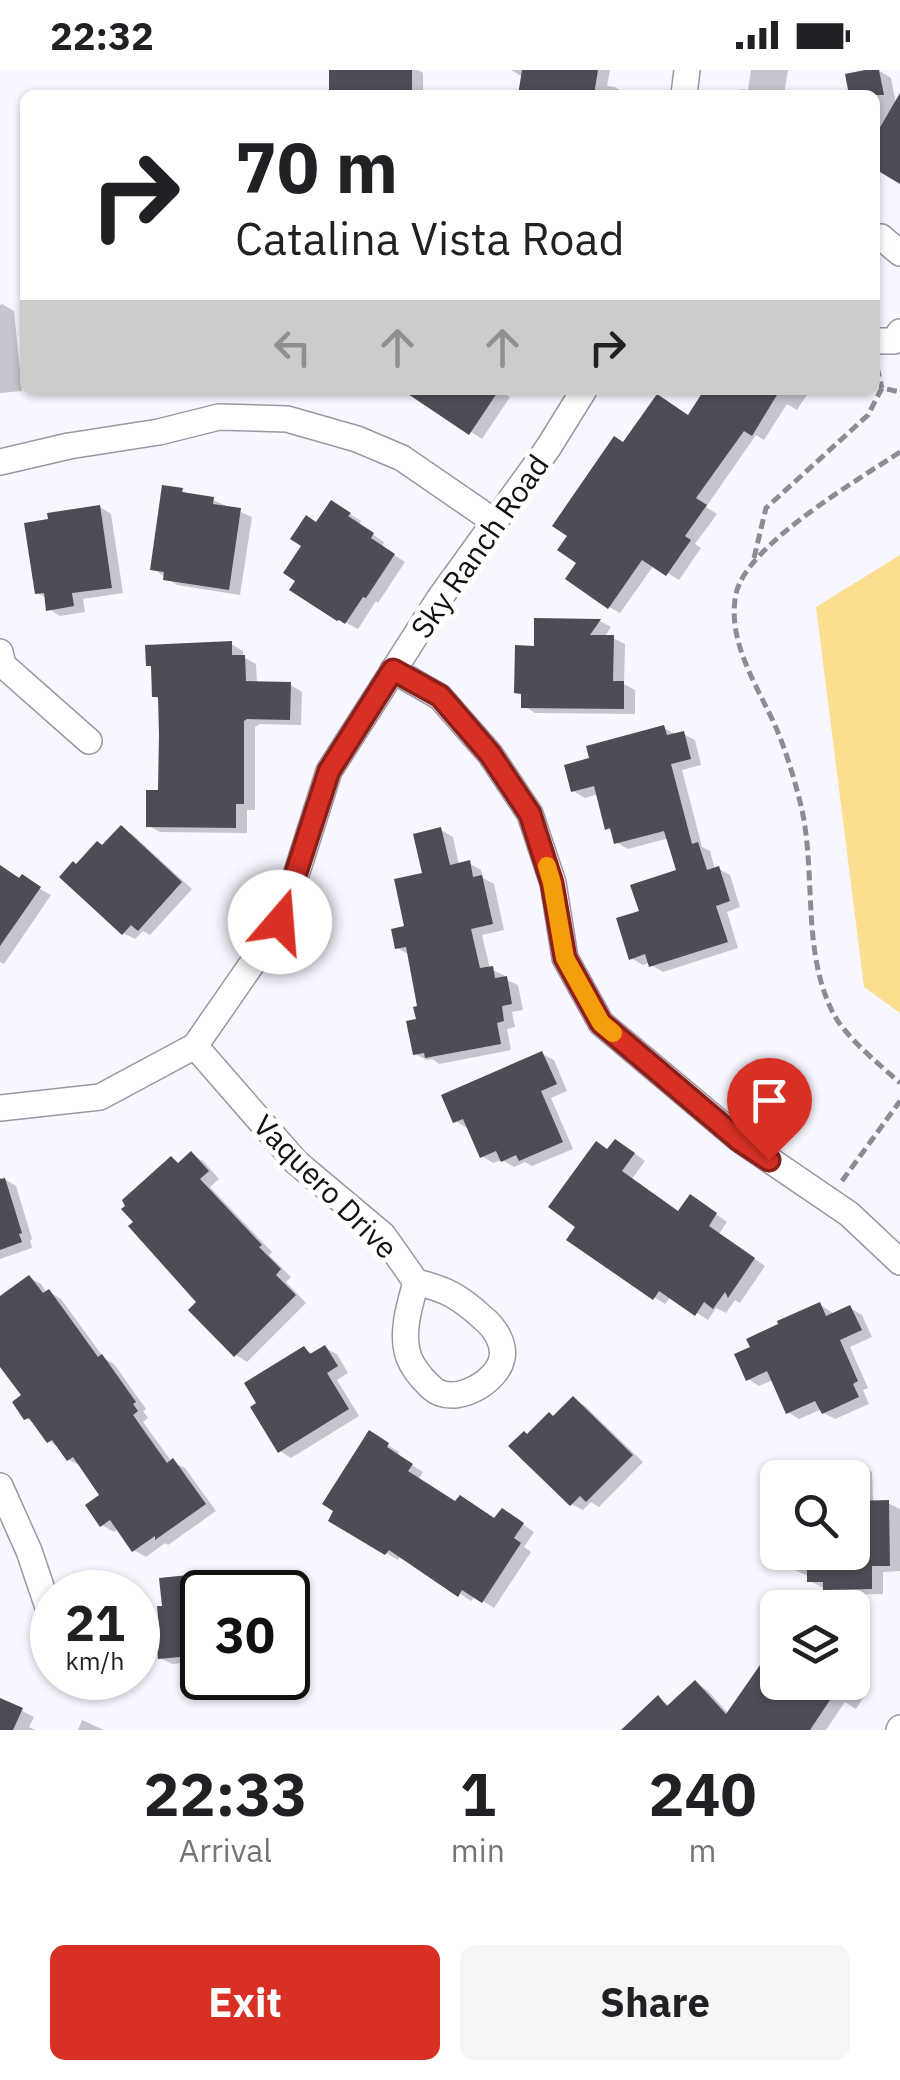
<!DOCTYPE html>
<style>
body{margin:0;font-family:"IBM Plex Sans",sans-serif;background:#f6f6f6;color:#202124;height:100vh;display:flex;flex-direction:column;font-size:38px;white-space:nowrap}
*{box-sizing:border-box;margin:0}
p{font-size:32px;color:#757577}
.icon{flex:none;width:55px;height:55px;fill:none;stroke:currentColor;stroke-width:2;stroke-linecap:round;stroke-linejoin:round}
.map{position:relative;height:1660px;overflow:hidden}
.sheet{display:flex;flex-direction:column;background:#fff;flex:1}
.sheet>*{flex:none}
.guide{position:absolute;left:20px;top:20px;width:860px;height:305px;border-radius:15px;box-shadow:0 2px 8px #0004;background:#fff;color:#202124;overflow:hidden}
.controls{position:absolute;left:760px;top:1390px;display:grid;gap:20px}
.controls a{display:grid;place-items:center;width:110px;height:110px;border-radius:15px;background:#fff;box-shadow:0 2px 8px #0004;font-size:50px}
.speed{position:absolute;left:30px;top:1500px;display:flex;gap:20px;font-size:50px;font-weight:700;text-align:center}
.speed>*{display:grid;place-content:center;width:130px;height:130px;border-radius:50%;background:#fff;box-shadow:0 2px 8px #0004;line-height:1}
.speed small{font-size:25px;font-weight:400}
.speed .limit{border:5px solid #111;border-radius:15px;background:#fff;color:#111}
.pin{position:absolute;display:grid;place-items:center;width:85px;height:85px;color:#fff;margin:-102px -42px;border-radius:50% 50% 50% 0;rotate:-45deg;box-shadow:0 0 10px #0007}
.pin .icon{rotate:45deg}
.me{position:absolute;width:110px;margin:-55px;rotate:18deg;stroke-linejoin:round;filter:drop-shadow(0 0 8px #0008)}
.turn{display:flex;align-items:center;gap:35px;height:210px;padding:0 50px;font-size:45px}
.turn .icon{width:130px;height:130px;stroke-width:2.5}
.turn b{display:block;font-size:70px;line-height:85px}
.lanes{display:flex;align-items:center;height:95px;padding:0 50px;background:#0003;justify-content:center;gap:50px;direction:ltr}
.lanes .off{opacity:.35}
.eta{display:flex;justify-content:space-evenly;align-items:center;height:170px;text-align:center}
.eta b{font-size:60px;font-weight:700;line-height:70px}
.action{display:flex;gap:20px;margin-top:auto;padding:20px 50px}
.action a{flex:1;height:115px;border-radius:15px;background:#d93025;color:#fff;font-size:40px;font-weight:700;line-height:115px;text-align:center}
.action a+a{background:#f6f6f6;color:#202124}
.status{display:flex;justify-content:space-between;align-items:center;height:70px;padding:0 50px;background:#fff;direction:ltr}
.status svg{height:28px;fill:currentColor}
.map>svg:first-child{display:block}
.green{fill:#fcde91}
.shadow{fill:#0003}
.building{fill:#4f4c57}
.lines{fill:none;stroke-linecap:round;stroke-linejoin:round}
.minor-casing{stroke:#9b97a4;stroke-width:28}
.path{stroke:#8d8b93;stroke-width:5;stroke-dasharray:10 5;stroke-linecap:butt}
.minor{stroke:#fff;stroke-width:25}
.route-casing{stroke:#8d1f18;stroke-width:25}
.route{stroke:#d93025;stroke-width:18}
.slow{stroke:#f59e0b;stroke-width:18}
.labels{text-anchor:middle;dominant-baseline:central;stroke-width:10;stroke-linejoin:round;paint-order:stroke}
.street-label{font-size:30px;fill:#121015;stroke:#fff}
</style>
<div class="status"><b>22:32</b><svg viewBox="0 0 49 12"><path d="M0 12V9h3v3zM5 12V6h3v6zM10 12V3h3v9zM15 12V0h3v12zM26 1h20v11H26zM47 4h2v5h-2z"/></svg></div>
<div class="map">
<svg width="900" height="1660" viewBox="0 0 900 1660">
<rect width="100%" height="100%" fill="#f8f6ff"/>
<path class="green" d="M900,485v458l-36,-26 -48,-380z"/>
<g class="shadow">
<path d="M331,0h87l5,3v22h-92z"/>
<path d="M511,0h99l-3,16 8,1 12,8h-106l2,-18z"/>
<path d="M751,0h37l-4,25h-44l1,-6 7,1z"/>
<path d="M878,0l13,8 5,26 4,-6v83l-25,-15v-71h-24z"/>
<path d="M2,234l12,7 8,80 -22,2v-88z"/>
<path d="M406,320h93l11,7 -28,42z"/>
<path d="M707,320h103l-13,20 -10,-6 -23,36 -8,-5 -50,72 11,7 -22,30 6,4 -22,32 -25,-15 -34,48 -11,-6 -30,-44 46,-118 65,-27z"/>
<path d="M182,421l11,6 20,3 39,17 -12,78 -63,-10 -25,-17z"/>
<path d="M100,437l11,7 12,79 -40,6 2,13 -25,4 -11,-7 -2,-11 -10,-5z"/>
<path d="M344,440l17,11 -2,4 25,17 -2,5 23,15 -27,41 -2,-2 -18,28 -19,-10 -21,-94z"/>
<path d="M537,551h63l11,6 -7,11h9l12,6 -1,40 11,6v24l-100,-1 -11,-7v-10l-7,-4 20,-44z"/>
<path d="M231,574l12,7v6l13,7 1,20 34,1 11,7 -1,33 -41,-1 -5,3v83h-8v23l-87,-1 -11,-6 12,-33 -1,-94 -6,-3 -1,-28 -5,-3z"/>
<path d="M664,658l13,7 6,-1 12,6 6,25 -19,5 20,77 8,4 5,19 4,-1 11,6 10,32 -13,5 11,36 -75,24 -12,-7 -1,-3 -7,3 -12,-7 11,-45 38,-41 -11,-34 -41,11 -12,-7 -3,-10 -6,-4 -9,-34 -13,4 -12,-7 19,-31z"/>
<path d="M121,758l12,7 59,54 -42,46 -7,-4 -8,8 -12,-6 -46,-67 27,-18z"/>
<path d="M441,760l12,7 6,28 10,-2 12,7 2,8 11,6 10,46 -22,5 8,34 14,6 1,4 13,6 5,25 -11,2 3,15 -8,2 4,21 -72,14 -7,-5 -5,1 -12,-6 5,-46 -10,-53 -13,-7 10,-20z"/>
<path d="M0,797l51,28 -47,69 -4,-2z"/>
<path d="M542,984l12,6 13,31 -16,7 22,51 -41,17 -7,-4 -11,5 -12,-7 -9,3 -11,-7 -13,-29 -2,1 -12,-7z"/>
<path d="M627,1078l18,13 -13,18 47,35 23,-10 25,18 -8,12 46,32 -25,37 -5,-3 -9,13 -10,-5 -8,12 -37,-24 -6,8 -11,-7 -45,-146z"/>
<path d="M191,1084l12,7 16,18 -9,8 62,65 -3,3 22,22 -5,5 20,21 -59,59 -11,-7 -36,-53z"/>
<path d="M0,1107l2,3 2,-1 12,7 16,53 -2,1 2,8 -32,11z"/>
<path d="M30,1208l11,6 6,9 2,-1 12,7 43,59 10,6 32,45 -3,2 5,7 -5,4 29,40 13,6 31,43 -48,34 -3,-2 -19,14 -12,-7 -15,-22 -5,4 -12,-7 1,-30 -22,-29 -12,-6 -8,-11 -12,-8 -12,-16 -11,-7 -2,-22 -24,-33v-64z"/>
<path d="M820,1235l12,7 1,3 17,-7 12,7 10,22 -22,10 18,41 -5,2 6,14 -34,15 -11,-6 -2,-4 -23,10 -11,-7 -15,-32 -14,6 -11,-7z"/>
<path d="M325,1278l12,6 11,19 -11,7 22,36 -68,42 -11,-7 24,-102 10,5z"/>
<path d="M573,1329l12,7 58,56 -44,45 -8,-5 -8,8 -12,-6 -42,-68 25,-18z"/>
<path d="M370,1364l29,18 -2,4 26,16 -5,8 38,24 40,17 18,-3 20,14 -10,15 7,5 -37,56 -19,-12 -4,5 -70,-46 -3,5 -67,-40z"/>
<path d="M834,1395h27l11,7 1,31h15l12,6v62l-17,1v22l-47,1 -26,-14v-4l-15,-7 -1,-18h58v-74h-17z"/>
<path d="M244,1505l11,7 5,10h-58v69l-30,3 -12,-6 34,-78z"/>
<path d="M777,1555l1,57h74v-22l12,8 -7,10 13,9 -14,22 -11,-7 -19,28h-185l17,-31 13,7 25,-23 11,7 22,24 45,-66 -9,-5z"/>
<path d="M2,1631l32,16 -5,10 6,3h-35z"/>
<path d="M82,1650l22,10h-26z"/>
</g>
<g class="building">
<rect x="329" y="0" width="83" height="25"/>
<path d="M522,0h76l-4,25h-76z"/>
<path d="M865,0h14l5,25h-35l-4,-21z"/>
<path d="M900,23v91l-25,-15v-33z"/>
<path d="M402,320h97l-30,45z"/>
<path d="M704,320h76l-28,46 -8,-5 -48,67 11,7 -22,31 6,4 -25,36 -24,-16 -34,49 -43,-30 11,-16 -19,-13 10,-14 -15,-10 62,-90 9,6 34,-48 31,21z"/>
<path d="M162,415l21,3 -1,4 32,5 -1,7 28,4 -12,82 -66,-10 1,-8 -14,-2z"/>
<path d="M331,430l20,13 -3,3 26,17 -3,5 24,16 -29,44 -3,-1 -18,27 -6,-4 -2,1 -48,-31 6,-9 -12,-8 18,-27 -11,-7 16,-24 10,7z"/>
<path d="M100,435l12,83 -40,5 2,13 -28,5 -2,-18 -9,1 -11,-71 24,-4 -1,-6z"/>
<path d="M534,548l67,1 -11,16h24l-1,46h11v28l-103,-1v-14l-7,-1 1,-48 19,1z"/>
<path d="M232,571v14h13l1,26 45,1 -1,38 -43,-1 -3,2v83h-8v24l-90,-1v-37h12l1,-55 -1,-38h-6l-1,-31h-5l-1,-21z"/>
<path d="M664,655l3,10 17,-4 7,28 -20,5 21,80 6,-2 9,28 12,-4 11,35 -14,5 12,36 -79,25 -4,-13 -16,6 -13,-42 23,-7 -9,-26 46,-15 -12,-39 -50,13 -4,-16 -5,2 -11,-44 -23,6 -7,-27 25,-7 -3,-12z"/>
<path d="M121,755l61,57 -44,49 -7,-6 -9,10 -63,-58 14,-16 3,3 21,-23 5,4z"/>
<path d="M441,757l9,38 20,-5 3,17 9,-2 11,49 -22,5 9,39 13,-2 2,12 12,-2 5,28 -10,2 2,15 -7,2 4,21 -76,14 -1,-5 -11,2 -7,-34 10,-2 -3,-12 4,-1 -11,-59 -11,2 -4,-20 13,-3 -10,-47 28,-6 -9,-39z"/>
<path d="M0,795l19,13 3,-4 19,13 -41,59z"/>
<path d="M542,981l15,33 -16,7 22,51 -44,19 -3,-6 -15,7 -5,-11 -16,7 -17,-39 -10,4 -12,-28z"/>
<path d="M615,1069l20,14 -13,18 56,40 12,-17 27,19 -8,13 46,32 -27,40 -3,-6 -12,17 -9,-7 -9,14 -36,-25 -6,9 -87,-60 9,-13 -27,-20 48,-66 11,8z"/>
<path d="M191,1081l18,20 -9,8 62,66 -3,2 22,22 -5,6 20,20 -62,62 -46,-47 8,-8 -68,-76 5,-4 -12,-13 4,-3 -3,-6 49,-44 7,7z"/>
<path d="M5,1108l17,55 -3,1 3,8 -22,8v-71z"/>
<path d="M29,1205l14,18 6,-4 49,68 4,-3 34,48 -3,2 5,7 -5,4 34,48 6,-5 33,46 -51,36v-4l-23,16 -22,-32 -10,7 -15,-22 14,-10 -26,-38 -6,4 -15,-21 -5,3 -18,-25 -5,2 -12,-18 9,-7 -21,-28v-71z"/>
<path d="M820,1232l6,14 24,-11 12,25 -22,10 18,41 -5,3 6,13 -37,17 -7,-13 -29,13 -19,-43 -21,10 -12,-27 16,-7 -4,-8 32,-15 -1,-3z"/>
<path d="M325,1275l13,21 -11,7 22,36 -71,44 -28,-46 6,-4 -12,-20 60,-37 6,8z"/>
<path d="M573,1326l60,59 -47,47 -6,-6 -10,10 -62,-60 16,-15 3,3 22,-22 4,4z"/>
<path d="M369,1360l20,13 -2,4 26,17 -5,7 47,30 5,-6 34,23 8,-10 22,15 -10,15 7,5 -39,60 -20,-13 -4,7 -69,-47 -4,5 -57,-34 5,-10 -11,-7z"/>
<path d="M889,1430l1,66h-18v23l-49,1v-8h-16v-30h45v-51z"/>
<path d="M189,1505l1,3 12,-1v78l-44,4 -2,-21 4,-1 -3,-31h5l-3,-28z"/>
<path d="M778,1569v43h64l-32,48h-189l37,-35 9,11 28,-26 31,34z"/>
<path d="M0,1628l23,10 -10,22h-13z"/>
</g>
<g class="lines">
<defs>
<g id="minor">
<path d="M684,25l3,-25"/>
<path d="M875,168l6,-1 19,16"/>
<path d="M875,271h19l6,-9"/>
<path d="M0,392l69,-16 90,-14 60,-15 68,2 70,20 45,19 93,64"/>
<path d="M0,582l3,13 86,76"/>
<path d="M393,600l47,27 50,57 40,60 23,69 12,75 36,65 138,116 110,75 51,48"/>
<path d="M195,976l101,116 87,73 33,47c-6,22 -14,47 -9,69 2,10 9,20 15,27 5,5 11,13 18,15 22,9 58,-13 62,-35 3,-15 -8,-31 -19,-40 -23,-21 -37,-29 -67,-36"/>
<path d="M0,1038l100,-11 95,-51 86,-124 48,-151 110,-172 109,-151 36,-58"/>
<path d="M0,1416l29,65 20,59"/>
<path d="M899,1660l1,-2"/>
</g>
</defs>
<use href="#minor" class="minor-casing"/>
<g class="path">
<path d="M877,297l5,21"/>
<path d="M900,382c-42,28 -154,93 -164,142 -10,48 23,94 41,136 10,24 19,54 25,80 14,66 0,139 30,201 12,25 47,53 68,72"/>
<path d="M754,488l12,-50 102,-93 14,-27 18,4"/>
<path d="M842,1111l58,-80"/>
</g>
<use href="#minor" class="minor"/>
</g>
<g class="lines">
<defs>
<path id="route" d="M280,852l49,-151 64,-101 47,26 50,58 40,60 22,69 13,75 36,65 138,117 30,20"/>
</defs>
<use href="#route" class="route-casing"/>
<use href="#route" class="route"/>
<path class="slow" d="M547,796l5,17 13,75 36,65 12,10"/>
</g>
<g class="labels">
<g class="street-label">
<text transform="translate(479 476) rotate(-55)">Sky Ranch Road</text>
<text transform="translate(326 1116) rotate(45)">Vaquero Drive</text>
</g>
</g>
</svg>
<div class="controls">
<a><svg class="icon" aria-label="search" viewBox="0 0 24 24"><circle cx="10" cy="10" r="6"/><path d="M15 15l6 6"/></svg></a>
<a><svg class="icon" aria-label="layers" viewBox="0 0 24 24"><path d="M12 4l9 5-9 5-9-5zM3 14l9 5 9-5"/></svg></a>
</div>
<div class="speed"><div>21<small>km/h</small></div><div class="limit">30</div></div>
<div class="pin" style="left:769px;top:1090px;background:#d93025"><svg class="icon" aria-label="arrive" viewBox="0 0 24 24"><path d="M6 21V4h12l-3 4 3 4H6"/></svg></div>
<svg class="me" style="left:280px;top:852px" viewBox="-20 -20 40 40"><circle r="19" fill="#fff"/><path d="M0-13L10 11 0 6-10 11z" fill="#d93025"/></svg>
<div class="guide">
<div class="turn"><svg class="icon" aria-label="right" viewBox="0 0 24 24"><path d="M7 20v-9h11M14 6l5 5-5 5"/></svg><div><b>70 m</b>Catalina Vista Road</div></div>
<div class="lanes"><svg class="icon off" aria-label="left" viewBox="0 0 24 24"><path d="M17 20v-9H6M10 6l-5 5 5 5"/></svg><svg class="icon off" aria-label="ahead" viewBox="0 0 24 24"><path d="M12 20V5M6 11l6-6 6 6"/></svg><svg class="icon off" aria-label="ahead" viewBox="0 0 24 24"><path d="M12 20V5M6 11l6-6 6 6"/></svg><svg class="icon" aria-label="right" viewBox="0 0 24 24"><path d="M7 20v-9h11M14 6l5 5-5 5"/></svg></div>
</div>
</div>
<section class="sheet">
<div class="eta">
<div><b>22:33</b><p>Arrival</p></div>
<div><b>1</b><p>min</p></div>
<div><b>240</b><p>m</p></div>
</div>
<div class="action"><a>Exit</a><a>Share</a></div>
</section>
